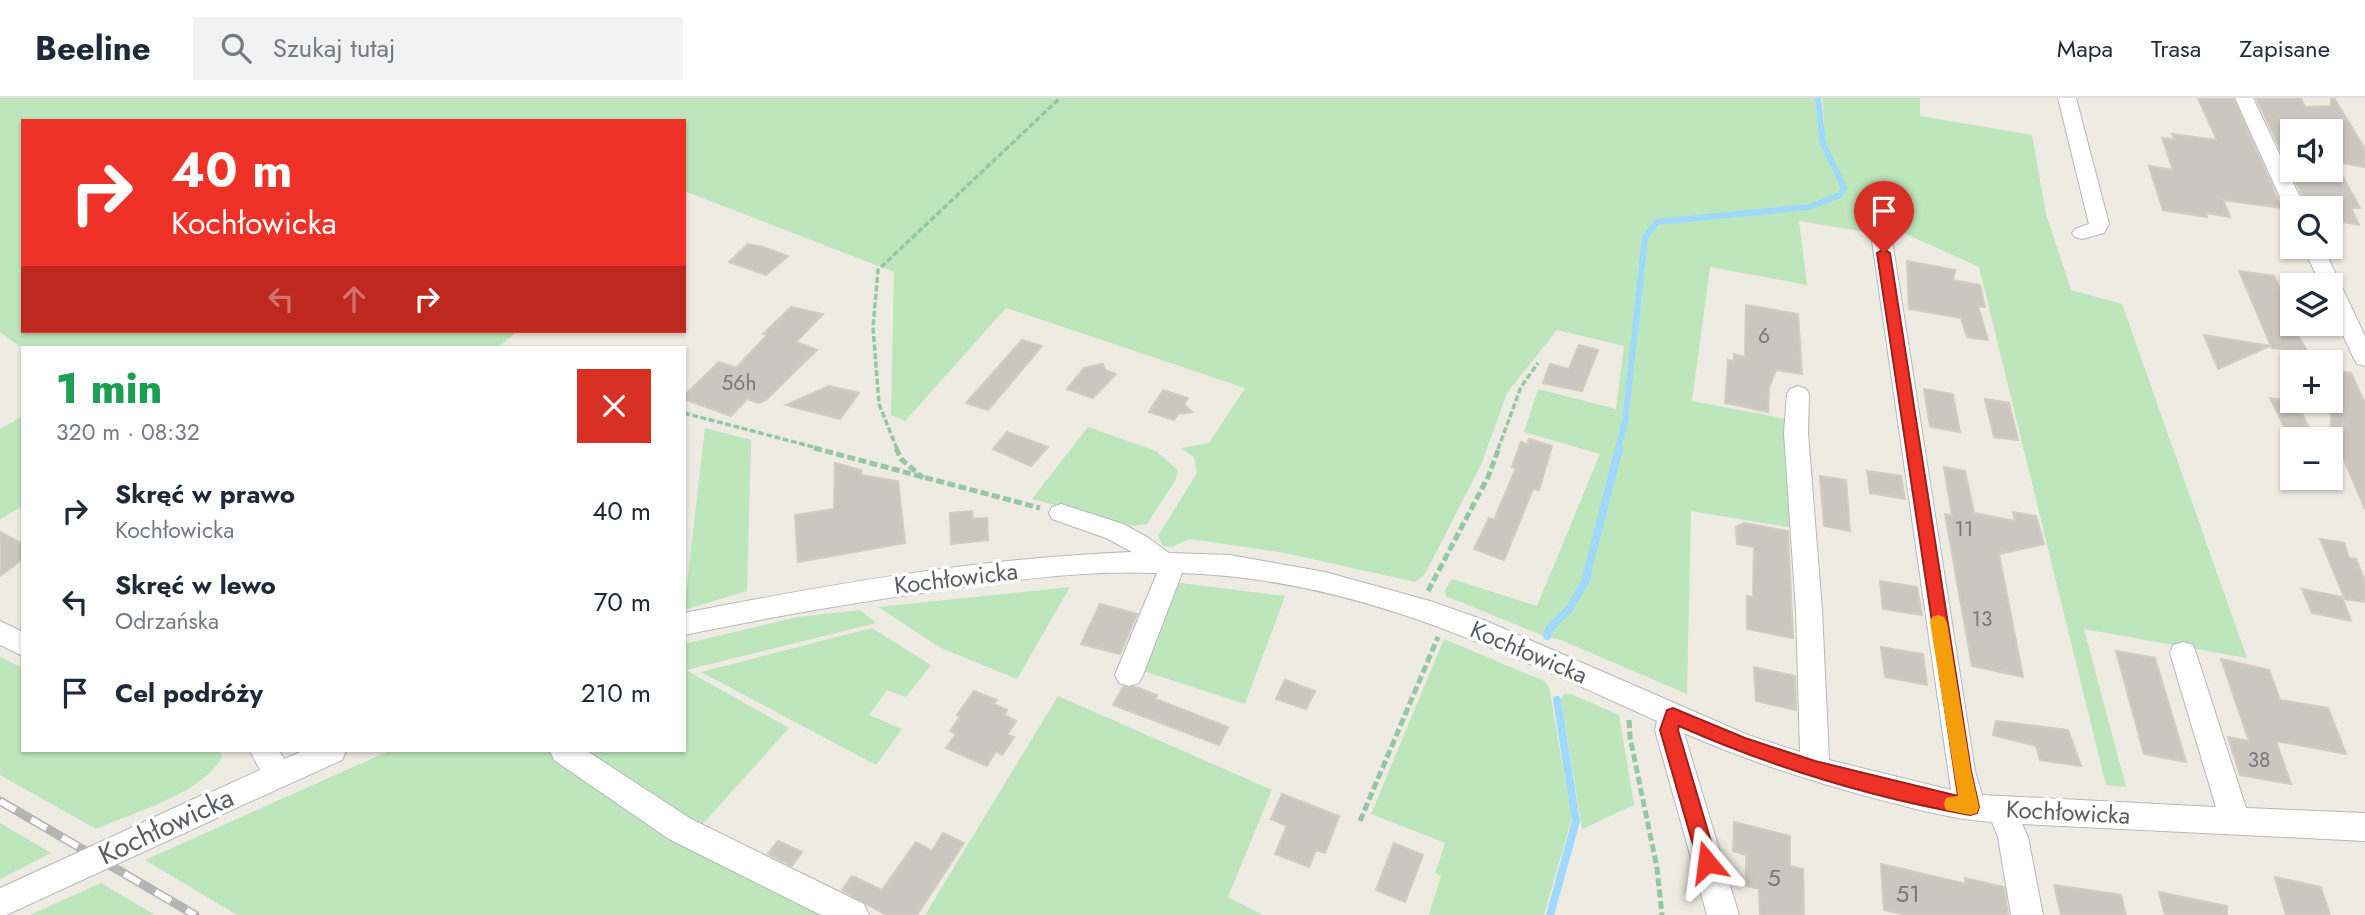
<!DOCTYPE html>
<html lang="pl">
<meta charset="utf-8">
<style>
body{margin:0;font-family:Jost,sans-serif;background:#f2f2f3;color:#1f2937;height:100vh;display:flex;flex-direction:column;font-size:26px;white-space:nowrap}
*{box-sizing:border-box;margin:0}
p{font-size:23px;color:#747a83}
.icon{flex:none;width:38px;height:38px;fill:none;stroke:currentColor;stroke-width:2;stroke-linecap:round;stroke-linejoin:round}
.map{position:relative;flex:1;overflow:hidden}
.panel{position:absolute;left:21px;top:248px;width:665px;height:406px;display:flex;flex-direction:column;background:#fff;border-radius:0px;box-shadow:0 2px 5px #0004}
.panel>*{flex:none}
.top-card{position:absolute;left:21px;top:21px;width:665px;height:214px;border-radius:0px;box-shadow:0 2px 5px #0004;background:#ee3227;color:#fff;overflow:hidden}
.tools{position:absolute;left:2280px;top:21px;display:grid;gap:14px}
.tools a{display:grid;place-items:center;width:63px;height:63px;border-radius:0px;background:#fff;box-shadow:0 2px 5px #0004;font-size:35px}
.pin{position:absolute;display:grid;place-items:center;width:60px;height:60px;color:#fff;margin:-72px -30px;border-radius:50% 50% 50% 0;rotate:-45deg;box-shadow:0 0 7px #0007}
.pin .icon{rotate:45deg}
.me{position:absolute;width:77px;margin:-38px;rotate:344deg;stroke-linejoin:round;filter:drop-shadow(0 0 5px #0008)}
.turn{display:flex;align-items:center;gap:24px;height:147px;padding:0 35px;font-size:32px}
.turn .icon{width:91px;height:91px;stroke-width:2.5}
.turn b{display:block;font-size:49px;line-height:60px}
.lanes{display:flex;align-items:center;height:66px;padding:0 35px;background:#0003;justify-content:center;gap:35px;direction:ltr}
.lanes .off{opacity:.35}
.round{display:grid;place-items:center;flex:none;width:74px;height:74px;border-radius:0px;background:#f2f2f3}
.overview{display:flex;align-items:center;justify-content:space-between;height:119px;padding:0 35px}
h1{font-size:42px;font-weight:800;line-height:52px;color:#1e9e55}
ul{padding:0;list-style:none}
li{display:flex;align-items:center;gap:21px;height:91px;padding:0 35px}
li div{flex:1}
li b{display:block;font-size:26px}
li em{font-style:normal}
header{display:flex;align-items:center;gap:42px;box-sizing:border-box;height:98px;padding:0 35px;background:#fff;border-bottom:2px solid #e0e1e3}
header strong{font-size:33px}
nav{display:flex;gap:38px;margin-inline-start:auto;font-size:24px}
.search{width:490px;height:63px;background:#f2f2f3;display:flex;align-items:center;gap:18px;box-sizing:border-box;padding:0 24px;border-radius:0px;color:#747a83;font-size:26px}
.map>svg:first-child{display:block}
.green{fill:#bee6bd}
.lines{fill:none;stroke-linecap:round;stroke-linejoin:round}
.stream-far1{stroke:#a0d8ff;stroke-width:6}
.stream{stroke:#a0d8ff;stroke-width:8}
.building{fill:#cac7c1;stroke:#d2ccc0;stroke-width:2}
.minor-casing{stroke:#b4b8bd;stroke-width:2}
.path-far1{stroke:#96c7a3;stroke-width:3.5;stroke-dasharray:6 2.5;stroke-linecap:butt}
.path{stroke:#96c7a3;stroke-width:5;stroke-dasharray:8 3.5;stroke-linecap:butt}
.minor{fill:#fff;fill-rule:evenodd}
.rail-casing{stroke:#b3b4b4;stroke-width:9}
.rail{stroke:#fff;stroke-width:6;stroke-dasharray:18;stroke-linecap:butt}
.minor-bridge-casing{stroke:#b4b8bd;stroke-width:29;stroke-linecap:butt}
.minor-bridge{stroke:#fff;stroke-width:27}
.route{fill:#ee3227;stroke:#9b2019;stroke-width:2}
.slow{fill:#f59e0b}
.labels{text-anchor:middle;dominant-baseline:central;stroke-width:7;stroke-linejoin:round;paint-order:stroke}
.number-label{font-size:21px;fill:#76787a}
.street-label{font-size:24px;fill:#5a5e63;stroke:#fff}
.near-number-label{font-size:24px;fill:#76787a}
.near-street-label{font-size:28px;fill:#5a5e63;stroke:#fff}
</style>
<header>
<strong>Beeline</strong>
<div class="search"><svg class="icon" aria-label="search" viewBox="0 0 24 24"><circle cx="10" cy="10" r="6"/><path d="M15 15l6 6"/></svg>Szukaj tutaj</div>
<nav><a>Mapa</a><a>Trasa</a><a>Zapisane</a></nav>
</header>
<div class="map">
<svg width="2365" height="817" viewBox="0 0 2365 817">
<rect width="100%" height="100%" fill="#eeebe2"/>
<g class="green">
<path d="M0,0h1815l3,26 6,-1 -2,-25h98v18l112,19 14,79 25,76 51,14 125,354 -163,-29 42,158 -20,-2 -127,-518 -106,-48v14l-74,-12 8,64 -97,-18 -18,134 94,18 8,109 -103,-17 -4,183 -126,-54 -20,-5 -95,-39 -1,-6 7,-11 85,27 63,-152 -76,-22 14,-43 78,20 8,-63 -67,-16 -50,63 -26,72 -56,109 -10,8 -130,-29 -95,-14 -19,8 -8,-1 -5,-10 39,-63 -3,-16 -13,-9 28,-5 36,-55 -239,-80 -101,113 -14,-6 3,-143 -210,-81v-70h-661v210h495l-21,17 -474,1 -23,-17z"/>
<path d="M23,318v90l-23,13v-90z"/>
<path d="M1088,329l68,24 22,19 -2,9 -29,45 -14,2 -101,-27z"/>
<path d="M705,330l46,12 -4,151 -63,19z"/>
<path d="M1181,485l104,13 -40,108 -108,-35 33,-80z"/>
<path d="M1070,489l-53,92 -76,-31 -63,-41z"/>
<path d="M860,512l16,13 -190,47 103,58 -89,99 -113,-76h97v-107l114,-27z"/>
<path d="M872,530l59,37 -25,32 -19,-7 -18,25 33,14 -26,36 -175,-93z"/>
<path d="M1444,541l100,42 5,6 23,131 -28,97h-115l12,-39 -6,-3 10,-30 -74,-29z"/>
<path d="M0,559l23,11v83h197l2,6c-20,37 -88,55 -126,72l-96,-54z"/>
<path d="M1564,596h7l48,21 15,90 -52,24 -21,-130z"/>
<path d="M1058,598l214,94 -44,107 34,18h-337z"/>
<path d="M389,653h165l122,84 151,80h-590l-92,-55z"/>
<path d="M0,725l51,30 -51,26z"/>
<path d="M101,785l54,32h-125z"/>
</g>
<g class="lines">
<path class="stream-far1" d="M1618,351l7,-27 20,-185 12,-15 152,-15 31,-12 4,-8 -21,-43 -5,-46"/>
<g class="stream">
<path d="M1547,538l3,-8 19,-19 16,-27 34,-134"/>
<path d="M1550,817l26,-94 -19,-121"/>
</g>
</g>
<g class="building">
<path d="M2198,0h35l49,110 -59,-8 7,17 -24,-4 1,4 -44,-7 -14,-44 24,4 -11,-32 13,2 -3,-6 45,6z"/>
<path d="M2256,0h45l4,9 26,-1v-8h3l31,51v18l-34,-6v-30l-39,-4v43h39v-3l8,3 21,38h-9l8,17 -28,-5v-12h-23z"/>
<path d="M748,146l15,3 25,9 -22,19 -37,-13z"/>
<path d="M1907,163l48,9 -2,10 27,5 5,22 -7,-1 10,34 -21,-3 -6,-19 -52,-9z"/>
<path d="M2239,173l35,5 16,36 2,12 16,29 -36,-5z"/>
<path d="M1746,207l52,9 4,60 -26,-4 -7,17 -1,25 -43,-9 3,-43 6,1v-7l11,3z"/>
<path d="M791,209l32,7 -27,28 21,8 -51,50 -7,3 -12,-4 -16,17 -47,-17v-3l35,-34 17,6 31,-33 -4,-1z"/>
<path d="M2204,237l66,11 -52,23z"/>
<path d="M1022,242l20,6 -54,64 -22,-7z"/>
<path d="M1579,247l19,5 -16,41 -39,-8 7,-19 19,5z"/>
<path d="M1103,266l2,6 11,4 -23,24 -26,-9 17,-21z"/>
<path d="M2331,272l20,3 14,30v106l-21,-49 -13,-2z"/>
<path d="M829,288l30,7 -19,26 -54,-14z"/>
<path d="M1924,291l29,5 7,38 -30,-5z"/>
<path d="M1163,292l25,8 -4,6 8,8 -14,2 -4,6 -25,-8z"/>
<path d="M2270,300l27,4 17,37h-24z"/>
<path d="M1985,301l24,4 9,37 -24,-3z"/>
<path d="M1007,334l41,15 -17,19 -38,-17z"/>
<path d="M1529,341l23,7 -13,44 -6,-1 -29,71 -30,-11 15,-31 5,2 22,-52 -4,-1 9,-25 6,3z"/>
<path d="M835,365l26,7v5l37,6 7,62 -107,19 -3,-47 39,-6z"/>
<path d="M1944,369l21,4 9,42 41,8 -2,-9 23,4 8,28 -45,10 24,123 -51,-11 -27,-152 7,2z"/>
<path d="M1867,373l34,5 4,23 -35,-6z"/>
<path d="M1820,378l26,4 4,51 -26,-5z"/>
<path d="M972,413l1,8 14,-1 1,22 -37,4 -1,-31z"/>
<path d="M1744,425l44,8 5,107 -46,-9v-33l6,1 1,-50 -17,-3 -1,-17z"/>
<path d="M0,434l23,12v15l-23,17z"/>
<path d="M2320,441l24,4 5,15 7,1 9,22v21l-20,-3z"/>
<path d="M1880,483l37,6 5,28 -39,-6z"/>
<path d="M2302,491l40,8 9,24 -39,-8z"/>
<path d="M1100,506l37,10 -17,40 -39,-10z"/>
<path d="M1881,549l42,7 4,31 -42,-8z"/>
<path d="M2116,553l39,7 31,104 -42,-8z"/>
<path d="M2221,561l48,11 11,30 48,8 18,46 -70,-13 15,43 -51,-9 -12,-38 21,4z"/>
<path d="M1754,569l41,9 1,34 -40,-9z"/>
<path d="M1285,582l30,11 -9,18 -30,-10z"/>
<path d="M1123,589h13l21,8 -2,4 73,28 -9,18 -106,-40z"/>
<path d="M974,593l23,9 -3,4 13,6 -3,5 12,6 -9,14 7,2 -12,18 -6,-4 -9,15 -41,-18 10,-14 -6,-3 10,-14 -3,-2z"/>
<path d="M1996,623l72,9 13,36 -41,-6 -4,-14 -43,-11z"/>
<path d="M1282,696l57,22 -14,37 -9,-3 -7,17 -34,-13 12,-28 -16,-7z"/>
<path d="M1734,724l56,14v30l13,3 1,46h-44l-1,-26 -13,-3v-31l-13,-4z"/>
<path d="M943,735l21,10 -47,72h-31l-44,-25 10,-14 30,14 34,-48 16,9z"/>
<path d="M778,743l24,11 -10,14 -24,-12z"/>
<path d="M1394,745l29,12 -18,47 -29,-12z"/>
<path d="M1881,766l85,20 -1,-6 39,9 4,28h-101l-23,-5z"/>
<path d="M2275,779l46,10 9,28h-44z"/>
<path d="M2054,787l67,10 5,20h-65z"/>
<path d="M2159,794l68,14v9h-62z"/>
</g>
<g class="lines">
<defs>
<g id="minor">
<path d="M2058,0h18l33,126 -5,9 -22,6 -7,-2 -3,-4 3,-4 14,-5z"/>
<path d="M2235,0h18l52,110h-13v5l-7,-5z"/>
<path d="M1880,123l7,2 3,4 85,544 7,24 234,12 -46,-154 3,-8 10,-3 10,3 3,8 50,155 119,5v28l-343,-17 6,13 15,78h-32l-13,-78 -6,-15c-44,-3 -84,-15 -126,-26 -62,-17 -123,-37 -182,-63l55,182h-32l-52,-185 2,-9c-156,-70 -299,-142 -475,-148l-39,102 -4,8 -10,3 -10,-3 -4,-8 42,-102c-71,-3 -143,7 -214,17 -87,12 -173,27 -259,45v-22c148,-29 297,-55 448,-61l-26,-14 -54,-19 -3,-6 3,-6 9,-3 62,20 24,13 22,16 61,2 95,17 105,29 54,19 264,115 52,17 -4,-142 -12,-177 3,-39 3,-5 8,-3 8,3 3,5 -1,39 14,177 7,150 122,30 -81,-563 3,-4z"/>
<path d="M2303,149h20l42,89v30l-8,-2 -3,-5 -23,-50v-24h-10z"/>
<path d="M0,523l23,11v24l-23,-11z"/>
<path d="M250,653h29l5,8 19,-8h43l-4,9 -119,54 -10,4 -10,-4 -5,-9 5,-9 57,-26z"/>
<path d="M550,653h37l104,68 173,85 5,11h-48l-152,-76 -115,-79z"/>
</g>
</defs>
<use href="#minor" class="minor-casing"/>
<g class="path-far1">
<path d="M684,315l137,36"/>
<path d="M897,351l-18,-45 -6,-77 5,-57 182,-172"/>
<path d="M1498,351l23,-62 17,-24"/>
</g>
<g class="path">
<path d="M814,350l226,60"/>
<path d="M896,350l5,11 22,19"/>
<path d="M1428,493l60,-114 11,-29"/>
<path d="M1629,622l1,17 27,131 5,47"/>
<path d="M1360,723l78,-184"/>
</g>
<use href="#minor" class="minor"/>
<defs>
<path id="rail" d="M0,703l195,114"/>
</defs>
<use href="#rail" class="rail-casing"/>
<use href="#rail" class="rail"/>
<defs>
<path id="minor-bridge" d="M0,805l213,-98"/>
</defs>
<use href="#minor-bridge" class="minor-bridge-casing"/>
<use href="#minor-bridge" class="minor-bridge"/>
</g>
<path class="route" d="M1884,151l6,4 81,518 8,36 -2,6 -7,2c-100,-18 -198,-48 -291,-89l-1,4 39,132 -3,7 -7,2 -7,-2 -2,-7 -38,-132 7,-20 6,-2 72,30 70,23 143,35 -81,-543z"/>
<path class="slow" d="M1938,517l6,2 3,5 24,149 8,36 -2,6 -7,2 -24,-5 -2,-6 2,-6 12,-2 -28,-174 2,-5z"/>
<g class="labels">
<g class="number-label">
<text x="1764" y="238">6</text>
<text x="739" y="285">56h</text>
<text x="1964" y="431">11</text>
<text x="1982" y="521">13</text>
<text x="2259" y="662">38</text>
</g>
<g class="street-label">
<text transform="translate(956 480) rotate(-7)">Kochłowicka</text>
<text transform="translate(1529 554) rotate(23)">Kochłowicka</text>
<text transform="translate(2068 714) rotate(3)">Kochłowicka</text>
</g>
<g class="near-number-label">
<text x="1774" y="779">5</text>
<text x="1908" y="795">51</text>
</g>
<g class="near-street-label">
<text transform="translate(166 728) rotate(-25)">Kochłowicka</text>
</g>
</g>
</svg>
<div class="tools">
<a><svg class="icon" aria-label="sound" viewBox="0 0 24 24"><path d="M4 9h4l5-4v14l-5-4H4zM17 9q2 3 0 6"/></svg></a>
<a><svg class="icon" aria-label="search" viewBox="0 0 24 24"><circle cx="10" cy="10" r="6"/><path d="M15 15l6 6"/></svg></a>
<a><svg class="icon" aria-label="layers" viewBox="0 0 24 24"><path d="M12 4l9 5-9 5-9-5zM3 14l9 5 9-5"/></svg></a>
<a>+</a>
<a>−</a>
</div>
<div class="pin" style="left:1884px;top:155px;background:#d93025"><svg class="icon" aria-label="arrive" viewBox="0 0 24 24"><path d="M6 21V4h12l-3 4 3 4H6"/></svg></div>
<svg class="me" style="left:1707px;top:764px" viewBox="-20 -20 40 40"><path d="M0-17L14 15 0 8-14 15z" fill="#ee3227" stroke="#fff" stroke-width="4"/></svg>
<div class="top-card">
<div class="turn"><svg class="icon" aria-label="right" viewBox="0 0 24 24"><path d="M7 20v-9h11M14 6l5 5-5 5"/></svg><div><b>40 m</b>Kochłowicka</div></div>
<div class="lanes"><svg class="icon off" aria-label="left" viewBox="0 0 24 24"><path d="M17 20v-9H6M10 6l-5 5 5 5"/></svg><svg class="icon off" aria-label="ahead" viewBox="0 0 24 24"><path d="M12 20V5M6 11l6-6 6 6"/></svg><svg class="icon" aria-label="right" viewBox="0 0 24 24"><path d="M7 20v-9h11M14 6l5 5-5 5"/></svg></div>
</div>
<section class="panel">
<div class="overview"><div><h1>1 min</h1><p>320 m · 08:32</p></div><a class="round" style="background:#d93025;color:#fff"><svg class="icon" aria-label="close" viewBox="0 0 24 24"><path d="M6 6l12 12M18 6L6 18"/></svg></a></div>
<ul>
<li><svg class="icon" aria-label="right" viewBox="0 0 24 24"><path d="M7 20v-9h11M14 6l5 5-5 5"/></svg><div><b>Skręć w prawo</b><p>Kochłowicka</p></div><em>40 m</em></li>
<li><svg class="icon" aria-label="left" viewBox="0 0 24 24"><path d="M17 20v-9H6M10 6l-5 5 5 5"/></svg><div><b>Skręć w lewo</b><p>Odrzańska</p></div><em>70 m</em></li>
<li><svg class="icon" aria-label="arrive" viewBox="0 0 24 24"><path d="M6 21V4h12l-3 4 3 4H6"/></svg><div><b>Cel podróży</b></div><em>210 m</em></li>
</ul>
</section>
</div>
